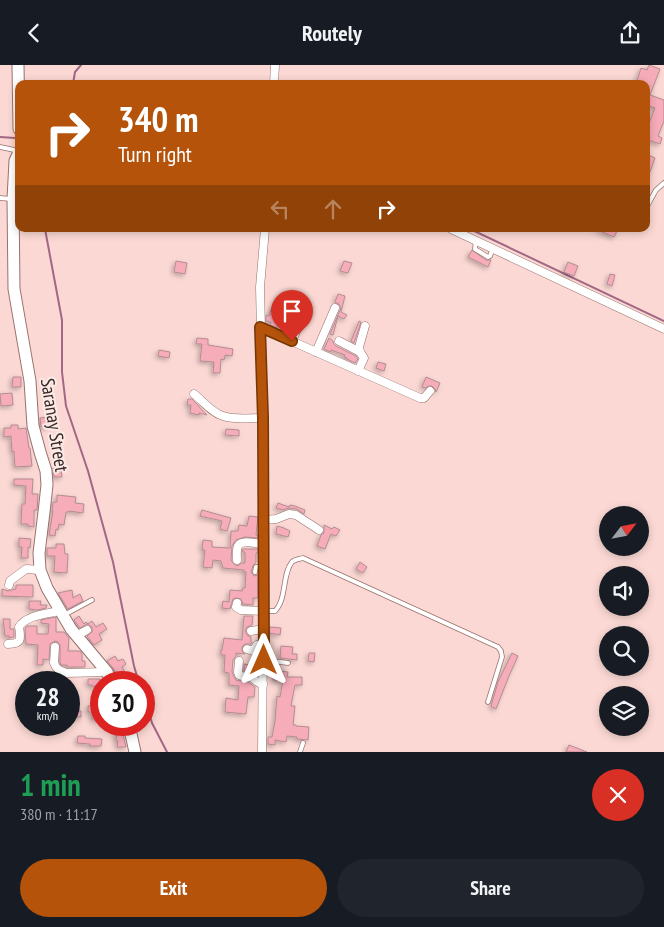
<!DOCTYPE html>
<meta charset="utf-8">
<style>
body{margin:0;font-family:"PT Sans Narrow",sans-serif;background:#20242c;color:#f1f3f6;height:100vh;display:flex;flex-direction:column;font-size:19px;white-space:nowrap}
*{box-sizing:border-box;margin:0}
p{font-size:16px;color:#9ea1a6}
.icon{flex:none;width:28px;height:28px;fill:none;stroke:currentColor;stroke-width:2;stroke-linecap:round;stroke-linejoin:round}
.map{position:relative;height:687px;overflow:hidden}
.drawer{display:flex;flex-direction:column;background:#171b24;flex:1}
.drawer>*{flex:none}
.top-card{position:absolute;left:15px;top:15px;width:635px;height:152px;border-radius:10px;box-shadow:0 2px 8px #0003;background:#b45309;color:#fff;overflow:hidden}
.needle{width:32px;rotate:58deg}
.tools{position:absolute;left:599px;top:441px;display:grid;gap:10px}
.tools a{display:grid;place-items:center;width:50px;height:50px;border-radius:50%;background:#171b24;box-shadow:0 2px 8px #0003;font-size:25px}
.speed{position:absolute;left:15px;top:606px;display:flex;gap:10px;font-size:25px;font-weight:700;text-align:center}
.speed>*{display:grid;place-content:center;width:65px;height:65px;border-radius:50%;background:#171b24;box-shadow:0 2px 8px #0003;line-height:1}
.speed small{font-size:12px;font-weight:400}
.speed .limit{border:8px solid #d22;background:#fff;color:#111}
.pin{position:absolute;display:grid;place-items:center;width:42px;height:42px;color:#fff;margin:-51px -21px;border-radius:50% 50% 50% 0;rotate:-45deg;box-shadow:0 0 5px #0007}
.pin .icon{rotate:45deg}
.me{position:absolute;width:55px;margin:-28px;rotate:0deg;stroke-linejoin:round;filter:drop-shadow(0 0 4px #0008)}
.turn{display:flex;align-items:center;gap:18px;height:105px;padding:0 20px;font-size:22px}
.turn .icon{width:65px;height:65px;stroke-width:2.5}
.turn b{display:block;font-size:35px;line-height:42px}
.lanes{display:flex;align-items:center;height:48px;padding:0 20px;background:#0003;justify-content:center;gap:25px;direction:ltr}
.lanes .off{opacity:.35}
.round{display:grid;place-items:center;flex:none;width:52px;height:52px;border-radius:26px;background:#20242c}
.head{display:flex;align-items:center;justify-content:space-between;height:85px;padding:0 20px}
h1{font-size:30px;font-weight:600;line-height:38px;color:#1e9e55}
.button{display:flex;gap:10px;margin-top:auto;padding:10px 20px}
.button a{flex:1;height:58px;border-radius:30px;background:#b45309;color:#fff;font-size:20px;font-weight:600;line-height:58px;text-align:center}
.button a+a{background:#20242c;color:#f1f3f6}
header{display:flex;justify-content:space-between;align-items:center;height:65px;padding:0 20px;background:#171b24;font-size:22px;font-weight:600}
.map>svg:first-child{display:block}
.lines{fill:none;stroke-linecap:round;stroke-linejoin:round}
.stream{stroke:#a26784;stroke-width:2}
.building{fill:#f6acb9;stroke:#b38c92;filter:url(#shadow)}
.lane-casing{stroke:#98726d;stroke-width:5.5}
.street-casing{stroke:#98726d;stroke-width:9}
.secondary-casing{stroke:#98726d;stroke-width:13}
.lane{stroke:#fff;stroke-width:4}
.street{stroke:#fff;stroke-width:8}
.secondary{stroke:#fff;stroke-width:11}
.route-casing{stroke:#753606;stroke-width:12}
.route{stroke:#b45309;stroke-width:9}
.labels{text-anchor:middle;dominant-baseline:central;stroke-width:4;stroke-linejoin:round;paint-order:stroke}
.street-label{font-size:19px;fill:#372725;stroke:#fceae7}
</style>
<header><svg class="icon" aria-label="back" viewBox="0 0 24 24"><path d="M15 5l-7 7 7 7"/></svg>Routely<svg class="icon" aria-label="share" viewBox="0 0 24 24"><path d="M12 15V3M7 8l5-5 5 5M5 13v7h14v-7"/></svg></header>
<div class="map">
<svg width="664" height="687" viewBox="0 0 664 687">
<defs>
<filter id="shadow"><feDropShadow dx="-2" dy="2" stdDeviation="2.5" flood-color="#0004"/></filter>
</defs>
<rect width="100%" height="100%" fill="#fbd8d3"/>
<g class="lines">
<g class="stream">
<path d="M73,19l2,-12 6,-7"/>
<path d="M0,72l15,1"/>
<path d="M45,164l17,91v52l4,34 22,65 25,91 21,104 5,17"/>
<path d="M470,164l194,92"/>
<path d="M144,631l8,27 15,29"/>
</g>
</g>
<g class="building">
<path d="M649,0l11,4 -10,26 14,5v21l-6,15 4,2 -2,6 -14,-5v-8l9,-23 -9,-3v-21h-10l5,-16 6,2z"/>
<path d="M646,89l9,4 -8,22h-1z"/>
<path d="M595,164h23l-4,8z"/>
<path d="M472,185l14,10h5l-3,7 -20,-10z"/>
<path d="M176,196l11,2 -2,11 -11,-2z"/>
<path d="M344,196l8,2 -4,10 -8,-2z"/>
<path d="M568,197l10,4 -4,10 -10,-4z"/>
<path d="M610,209l5,1 -3,11 -5,-2z"/>
<path d="M338,229l7,2 -4,16 6,3 -3,4 -6,-3 -5,19 -3,-1 11,-26 -2,-4 -4,-2z"/>
<path d="M272,242l10,3 -2,8 9,2 -1,5 -10,-2 -1,5 -7,-3 1,-3 -5,-1v-6l3,1z"/>
<path d="M359,256l2,1 -7,21 -3,-2z"/>
<path d="M197,273l11,1v6l25,4 -1,7 -7,-1 -1,5 -3,-1 -1,14h-7l1,-11 -14,-1 2,-17h-6z"/>
<path d="M329,273l4,3 1,3 2,2 20,10 2,3 -3,4 -8,-4v-1l-3,-1 1,-2 -14,-5 -1,2 -6,-3z"/>
<path d="M159,285l11,2 -1,6 -11,-2z"/>
<path d="M378,297l8,2 -2,7 -8,-3z"/>
<path d="M13,312h8v10h-9z"/>
<path d="M426,312l14,6 -4,9 -1,-3 -3,-3h-3l-4,2 -3,-1z"/>
<path d="M12,328l1,12 -12,1 -1,-12z"/>
<path d="M188,334h4l15,16 -8,-2v2l-9,-2 1,-8h-4z"/>
<path d="M48,352v10h-7l-1,-9z"/>
<path d="M11,360h7v4l8,-1 3,20h1l2,18 -17,1 -1,-16 -2,1 -1,-16 -7,1v-9h7z"/>
<path d="M226,364l13,1v6l-14,-1z"/>
<path d="M53,403h8l1,9h-8z"/>
<path d="M14,414h19l-1,15h6l-1,16h-3v17l-6,-1v-2h-7l1,-20h3l1,-18 -12,-1z"/>
<path d="M57,430l19,2 -1,6 9,1 -1,9 -14,-2 -1,1h-2l-2,13 -5,-1 -1,6 -2,-1 -1,7 -6,-1 4,-24h-1l1,-9h4z"/>
<path d="M278,438l11,4 1,-2 5,1 10,4 -1,4 -7,-5 -8,-1 -6,2 -7,-2z"/>
<path d="M202,445l29,8 -4,13 -7,-2 2,-8 -22,-5z"/>
<path d="M249,451l9,1 -2,18h2v3l-13,-1 -9,3 -4,6 -1,14 2,3 4,3 2,-1 3,-2h3v-11h-3l1,-3h15v4h-2v9l-3,4 -2,6 3,4 4,-1v23h-5v7l-10,-1 -2,-5 -5,-1 -3,1 -3,10 -8,-1 1,-7 6,1 1,-12 12,1 1,-3h2l1,-16h-2v-2l-21,-2 -2,-7 -8,-1 -1,8 -9,-1 2,-17h-3l1,-10 9,1v6l18,1 1,-17h7l1,-6 8,1z"/>
<path d="M324,460l8,4 2,-2 6,3 -4,6 -5,-2 -6,15 -8,-3 4,-11 3,-2z"/>
<path d="M277,461l7,2 6,3 -2,6 -12,-3z"/>
<path d="M19,473l12,1 -1,9 -2,-1v11h-7l1,-11h-3z"/>
<path d="M56,479h8l1,10h3l-1,19 -13,-1 1,-16h-8v-8h9z"/>
<path d="M360,497l7,5 -4,6 -7,-4z"/>
<path d="M16,520h17v12l-31,-1v-7l6,2 8,-2z"/>
<path d="M72,525l1,8 7,-4 3,7 -15,8 -10,-16z"/>
<path d="M29,536h12l-1,4h7l-1,3 -8,2 -9,-1z"/>
<path d="M79,551l5,8 2,-2 2,2 4,-3 4,6 7,-4 4,6 -8,5 3,6 -8,5 -7,-9 5,-4v-5l-5,-3 -7,4 -6,-8z"/>
<path d="M244,551h9l-1,9 -5,2 -2,4 2,4 4,2v5h1l-1,2h-6l-3,3v4l3,3 -9,-1v3l-3,4 -1,12 2,5 2,3 12,2 7,5 -1,10h-6l-2,17 -21,-2 1,-14 12,2 1,-14 -10,-1v-12l-5,-1 1,-17h-4v-5h1l2,-12 18,2z"/>
<path d="M56,552v15h8l5,6 -1,13h12l2,3v7h3v6h-18v-2h-6l-1,-3v-17l-2,-3 -3,-1 -5,3 -1,16 -6,-1v6h-6l1,-20 -12,-1 -1,-15 2,-3h10v8h11l1,-10 -8,-1v-3z"/>
<path d="M3,554h7v10h4v8l-5,1v-2h-4z"/>
<path d="M270,562l11,1 -1,7 -11,-2z"/>
<path d="M281,581l12,1 -1,7h5v6l-17,-2z"/>
<path d="M309,588h6l-1,9 -6,-1z"/>
<path d="M512,588l6,3 -10,22 -1,3 -11,28 -5,-3 7,-24z"/>
<path d="M115,591l3,5 5,-2 3,5 -4,3 8,14 -3,2h-8l-5,-14 -7,-8z"/>
<path d="M244,599l11,2v7l-11,-2z"/>
<path d="M280,606l8,1 -1,5h15v8h-7l-4,21h4l-2,19h3v1l13,1 -1,13 -11,-1v-2l-10,-1 -1,6 -11,-2v5l-7,-1v-7h4l3,-16 2,-25 3,1 3,-16 -10,-1v-3l6,-1z"/>
<path d="M47,609l1,9h-12l-1,-8z"/>
<path d="M88,614h12v1h1v7l-9,-1v-1h-4z"/>
<path d="M69,638l9,1v7h3v6h-9l1,-8h-4z"/>
<path d="M92,640h9v14h-9v-7h-4v-6h4z"/>
<path d="M117,660h5l-1,5h1l4,17h-9l1,-6h-2z"/>
<path d="M78,671h7v2l17,1 -1,7h-11v-2l-13,-1z"/>
<path d="M569,680l18,7h-21z"/>
</g>
<g class="lines">
<defs>
<g id="lane">
<path d="M0,82l19,4"/>
<path d="M0,133l11,1"/>
<path d="M646,143l10,-18 8,-7"/>
<path d="M476,175l-1,9 13,8 2,-1 3,-8"/>
<path d="M255,507l1,-5 8,-1"/>
<path d="M263,546h12c12,-12 7,-37 17,-49 3,-3 8,-3 11,-4l195,89 3,4 1,6 -14,45"/>
<path d="M64,550l28,-15"/>
<path d="M264,595l24,3"/>
<path d="M300,687l3,-9"/>
</g>
<g id="street">
<path d="M274,19l1,-19"/>
<path d="M451,164l213,100"/>
<path d="M260,262l160,71h4l6,-7"/>
<path d="M292,276l6,-14"/>
<path d="M339,276l21,11"/>
<path d="M316,287l19,-44"/>
<path d="M358,306l6,-13 -4,-6 -1,-5 6,-21"/>
<path d="M194,329c9,7 18,19 29,22 12,4 27,2 40,2"/>
<path d="M264,455l12,-1 13,-5 7,1 23,15"/>
<path d="M237,495c0,-4 -1,-10 1,-14 4,-7 19,-2 25,-2"/>
<path d="M9,520l1,-4 16,-12 14,1"/>
<path d="M237,538l-1,4 5,3 22,1"/>
<path d="M251,566l13,-2"/>
<path d="M76,571l11,-6"/>
<path d="M8,579c14,0 13,-5 11,-17 7,-12 28,-13 40,-16"/>
<path d="M55,582l-1,16 2,4 3,3 7,3 41,-1"/>
<path d="M247,584l6,2 4,-6 7,1"/>
<path d="M239,596l-1,11 1,3c4,2 7,1 11,2 6,2 7,7 13,7"/>
<path d="M262,687l2,-232 -1,-102 -3,-131 5,-58"/>
</g>
<g id="secondary">
<path d="M18,0l1,64"/>
<path d="M19,87l-4,9 -2,38 1,90 16,92 3,45 7,26 6,19 1,14 -3,27 -5,41 1,17 7,18 24,41 36,43 5,11"/>
<path d="M129,660l6,27"/>
</g>
</defs>
<use href="#lane" class="lane-casing"/>
<use href="#street" class="street-casing"/>
<use href="#secondary" class="secondary-casing"/>
<use href="#lane" class="lane"/>
<use href="#street" class="street"/>
<use href="#secondary" class="secondary"/>
</g>
<g class="lines">
<defs>
<path id="route" d="M264,595l-1,-242 -3,-91 32,14"/>
</defs>
<use href="#route" class="route-casing"/>
<use href="#route" class="route"/>
</g>
<g class="labels">
<g class="street-label">
<text transform="translate(55 360) rotate(81)">Saranay Street</text>
</g>
</g>
</svg>
<div class="tools">
<a><svg class="needle" viewBox="-14 -14 28 28"><path d="M0-13l5 13h-10z" fill="#e53935"/><path d="M0 13l5-13h-10z" fill="#9ea1a6"/></svg></a>
<a><svg class="icon" aria-label="sound" viewBox="0 0 24 24"><path d="M4 9h4l5-4v14l-5-4H4zM17 9q2 3 0 6"/></svg></a>
<a><svg class="icon" aria-label="search" viewBox="0 0 24 24"><circle cx="10" cy="10" r="6"/><path d="M15 15l6 6"/></svg></a>
<a><svg class="icon" aria-label="layers" viewBox="0 0 24 24"><path d="M12 4l9 5-9 5-9-5zM3 14l9 5 9-5"/></svg></a>
</div>
<div class="speed"><div>28<small>km/h</small></div><div class="limit">30</div></div>
<div class="pin" style="left:292px;top:276px;background:#d93025"><svg class="icon" aria-label="arrive" viewBox="0 0 24 24"><path d="M6 21V4h12l-3 4 3 4H6"/></svg></div>
<svg class="me" style="left:264px;top:595px" viewBox="-20 -20 40 40"><path d="M0-17L14 15 0 8-14 15z" fill="#b45309" stroke="#fff" stroke-width="4"/></svg>
<div class="top-card">
<div class="turn"><svg class="icon" aria-label="right" viewBox="0 0 24 24"><path d="M7 20v-9h11M14 6l5 5-5 5"/></svg><div><b>340 m</b>Turn right</div></div>
<div class="lanes"><svg class="icon off" aria-label="left" viewBox="0 0 24 24"><path d="M17 20v-9H6M10 6l-5 5 5 5"/></svg><svg class="icon off" aria-label="ahead" viewBox="0 0 24 24"><path d="M12 20V5M6 11l6-6 6 6"/></svg><svg class="icon" aria-label="right" viewBox="0 0 24 24"><path d="M7 20v-9h11M14 6l5 5-5 5"/></svg></div>
</div>
</div>
<section class="drawer">
<div class="head"><div><h1>1 min</h1><p>380 m · 11:17</p></div><a class="round" style="background:#d93025;color:#fff"><svg class="icon" aria-label="close" viewBox="0 0 24 24"><path d="M6 6l12 12M18 6L6 18"/></svg></a></div>
<div class="button"><a>Exit</a><a>Share</a></div>
</section>
